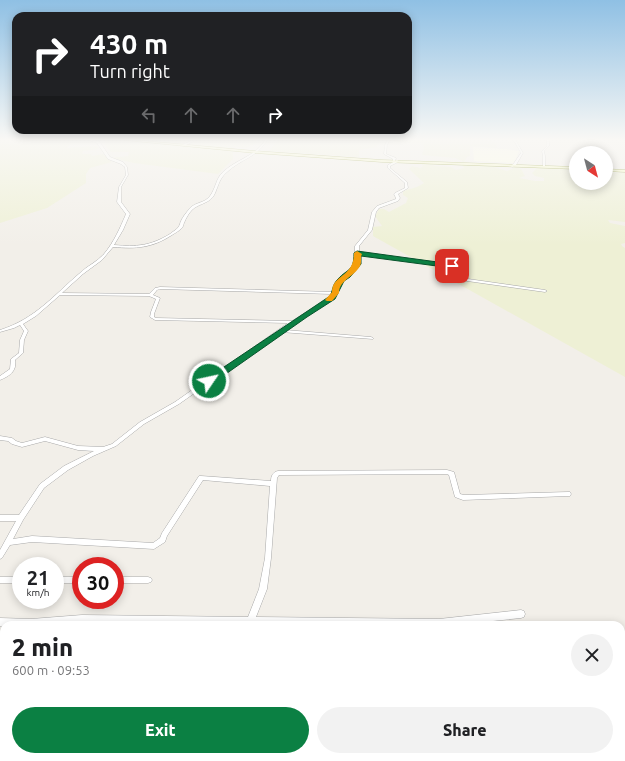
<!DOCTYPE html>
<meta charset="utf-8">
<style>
body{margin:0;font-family:Ubuntu,sans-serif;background:#f2f2f2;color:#202124;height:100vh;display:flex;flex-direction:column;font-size:15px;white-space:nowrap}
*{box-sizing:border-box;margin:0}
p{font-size:13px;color:#757577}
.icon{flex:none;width:22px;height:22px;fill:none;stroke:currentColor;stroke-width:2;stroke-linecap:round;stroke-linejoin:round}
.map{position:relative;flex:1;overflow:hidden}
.side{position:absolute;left:0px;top:621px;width:625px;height:140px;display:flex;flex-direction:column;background:#fff;border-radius:12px 12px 0 0;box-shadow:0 2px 10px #0003}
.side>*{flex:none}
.guide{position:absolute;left:12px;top:12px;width:400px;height:122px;border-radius:12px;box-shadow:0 2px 10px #0003;background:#202124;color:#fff;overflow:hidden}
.needle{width:26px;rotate:144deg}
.buttons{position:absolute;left:569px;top:146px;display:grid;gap:8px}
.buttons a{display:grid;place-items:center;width:44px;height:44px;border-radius:50%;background:#fff;box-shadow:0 2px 10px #0003;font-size:20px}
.speed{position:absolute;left:12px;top:557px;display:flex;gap:8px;font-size:20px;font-weight:700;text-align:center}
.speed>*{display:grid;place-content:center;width:52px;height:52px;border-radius:50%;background:#fff;box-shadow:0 2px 10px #0003;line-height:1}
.speed small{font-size:10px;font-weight:400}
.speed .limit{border:6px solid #d22;background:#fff;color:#111}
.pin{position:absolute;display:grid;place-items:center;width:34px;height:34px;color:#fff;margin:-17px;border-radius:8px;box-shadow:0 2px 6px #0006}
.me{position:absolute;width:44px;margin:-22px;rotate:56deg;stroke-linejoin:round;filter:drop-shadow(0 0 3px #0008)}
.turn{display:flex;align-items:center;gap:14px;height:84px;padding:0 12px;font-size:18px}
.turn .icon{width:52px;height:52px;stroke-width:2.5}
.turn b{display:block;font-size:28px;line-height:34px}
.lanes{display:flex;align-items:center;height:38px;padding:0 12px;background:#0003;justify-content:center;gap:20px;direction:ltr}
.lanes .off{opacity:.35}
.round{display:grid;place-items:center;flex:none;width:42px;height:42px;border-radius:21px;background:#f2f2f2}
.headline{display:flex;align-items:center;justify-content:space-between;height:68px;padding:0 12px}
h1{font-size:24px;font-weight:800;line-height:30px}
.cta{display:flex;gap:8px;margin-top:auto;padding:8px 12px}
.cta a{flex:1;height:46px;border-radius:24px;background:#0b8043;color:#fff;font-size:16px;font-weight:800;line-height:46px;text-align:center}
.cta a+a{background:#f2f2f2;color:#202124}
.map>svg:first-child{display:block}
.education{fill:#ffffe5}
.farmland{fill:#eef0d5}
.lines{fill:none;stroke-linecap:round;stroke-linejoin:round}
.street-casing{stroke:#a9a9a9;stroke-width:1}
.secondary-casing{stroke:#707d05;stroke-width:1}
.street{fill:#fff;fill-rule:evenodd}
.secondary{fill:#f7fabf;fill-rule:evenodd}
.route{fill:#0b8043;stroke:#07532c}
.slow{fill:#f59e0b}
</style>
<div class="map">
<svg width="625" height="761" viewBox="0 0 625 761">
<rect width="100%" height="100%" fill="#f2efe9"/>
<path class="education" d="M473,147l33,2 13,2 -5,12 -40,-2z"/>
<g class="farmland">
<path d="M0,139h71v5l-5,4 31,-2 1,3 -15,2 -1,3h9l1,2 11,-2 9,8 -22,6 -4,6v9l-39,25 -47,15z"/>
<path d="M105,139h150l1,4 -10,5 -12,-1 -2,2 1,10 -15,15 -84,-11 -22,-5 16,-2 1,-4h-18l-5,-6z"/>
<path d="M279,139h101l1,1 -5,7 -17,3v7l-90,-6z"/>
<path d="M394,139h86l16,3 1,6 -27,-2v10l-3,1 -3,5 -9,-4 -33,-3 2,-7 -1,-5h-27l-3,-2z"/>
<path d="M420,162h7l8,4 16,1 5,3 8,-2 -2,-4 25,1 20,6 9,-4 5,2 4,7 -6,2 16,3h9v-3l-9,-2 -3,-3 6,-6 38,2v14h30v-11l19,1v49l-17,-2 2,3 15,3v17l-4,1 1,2 3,2v129l-252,-141v-9l9,-1 -7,-10 4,-7h5l5,3 17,-9 2,-5 -5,-3v-4l14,-4 7,-4 -15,-14 3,-3 8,2 3,-2z"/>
</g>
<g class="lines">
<defs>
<g id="street">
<path d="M86,139h2l11,2 11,16 13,5 4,5 1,8 -7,12v15l9,12 -7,16 -9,15c23,2 36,1 56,-11 2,-2 8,-5 9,-8 1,-1 1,-3 2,-5 2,-5 6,-9 9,-13 6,-6 15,-5 20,-12 6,-8 6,-18 13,-24 15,-14 32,-15 43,-33h2c-11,19 -28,20 -42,34 -8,7 -8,16 -13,24 -6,7 -15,7 -21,13 -3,3 -6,8 -8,13 -1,2 -1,4 -2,5 -3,3 -7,5 -10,7 -20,13 -36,14 -59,12l-11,13 -19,14 -21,19 87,1 6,-6 5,-1 173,5 4,-11 18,-17v-18l13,-16 4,-18 5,-6 19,-7v-1l-2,-4 1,-1 10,-5v-5l-17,-15v-3l9,-5 1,1v1l-8,4v2l17,14 1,6 -10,6 2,4 -2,3 -19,7 -3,4 -4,18 -13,16v6l92,12 4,3 -2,9 1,1 91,13 2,1 -2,1 -92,-13 -4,-3 2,-9 -1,-1 -91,-12v10l-19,18 -3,10 1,1 -2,1 -2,5 -39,24 -10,7 86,7 2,1v1l-92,-7 -102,72 -35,20 -28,22 -23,10 -25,14 -24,18 -21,32 -10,19 19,-3 121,7 7,-5 2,-5 37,-57h2l70,5c0,-5 2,-9 7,-10l169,-1 7,2 6,22 4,1 104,-3h2l1,2 -1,2h-2l-105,4 -8,-3 -6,-22 -2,-1 -168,1 -2,3 -6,80 -4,31 -11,28 183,2 82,-9 3,1 1,3 -1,3 -3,1 -67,7h-209l-163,-2 -30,2 -52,1v-8l31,1 51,-4 166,2 11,-28 6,-31 5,-72 -67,-6 -36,56 -2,6 -11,7 -122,-7 -22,3 -8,13 -2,1v-9l16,-29h-16v-6h19l21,-31 24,-18 30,-15 -16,-1 -33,-9 -23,6 -10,-3 -4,-3 -8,-1v-4l12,2 4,3 6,2 23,-6 33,9 25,1 9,-3 28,-22 35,-20 113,-79 -133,-3 -5,-3 1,-5 5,-13 -7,-3 -89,-1 -24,21 -13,8 5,7 -4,9 -1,13 -8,7c2,12 -6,16 -15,20v-4l10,-7 1,-10 8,-6 1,-13 4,-9 -4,-6 -6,3 -14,4v-2c35,-11 53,-34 80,-57 7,-7 17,-11 24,-19 10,-12 16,-26 22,-40l-9,-12 2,-15 7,-12 -1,-8 -4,-3 -13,-5 -11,-16zM160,289l172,5 -1,3 -39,24 -136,-3 -2,-1v-3l6,-16 -7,-3 4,-5z"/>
<path d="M196,139h2l-14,7 -2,-1z"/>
<path d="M388,139h2l-3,6 -1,9 10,4 -1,3h-2v-2l-9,-5 1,-9z"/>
<path d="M513,139h2l8,14 -7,12 -4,2 -1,-1 3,-3 7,-10z"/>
<path d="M547,139h2v7l-5,5 1,5v10l-1,1 -1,-1v-10l-1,-5 5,-5z"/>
<rect x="0" y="577" width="21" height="6"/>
<rect x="55" y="577" width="26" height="6"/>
<path d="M115,577h33l3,1 1,2 -1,2 -3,1h-33z"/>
<rect x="0" y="664" width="4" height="8"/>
<rect x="0" y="747" width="4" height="8"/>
<rect x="227" y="757" width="8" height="4"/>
<path d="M486,757h25l1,4h-23l-2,-1z"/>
</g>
<g id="secondary">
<path d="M123,139l132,12 127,9 194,7v2l-194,-7 -127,-9 -131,-13z"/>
<path d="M606,169l19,1v2l-19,-1z"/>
</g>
</defs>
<use href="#street" class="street-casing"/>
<use href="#secondary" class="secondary-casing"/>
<use href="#street" class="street"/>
<use href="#secondary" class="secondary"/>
</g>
<linearGradient id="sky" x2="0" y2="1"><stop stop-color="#8fc0e4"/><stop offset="0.57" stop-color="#f9f8f5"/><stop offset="1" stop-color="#f9f8f5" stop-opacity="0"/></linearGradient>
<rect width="625" height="245" fill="url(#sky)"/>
<path class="route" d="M357,251l95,13 4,2 -4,2 -91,-12v8l-11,13 -6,4 -9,18 -28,18 -94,66h-7v-4l124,-83c3,-5 2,-11 8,-17 10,-11 16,-7 16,-26z"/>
<path class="slow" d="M357,251l5,3c-2,3 0,8 -2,12 -6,11 -21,14 -21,27l-7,8h-5l-2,-1 7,-8c0,-18 22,-14 22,-39z"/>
</svg>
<div class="buttons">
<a><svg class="needle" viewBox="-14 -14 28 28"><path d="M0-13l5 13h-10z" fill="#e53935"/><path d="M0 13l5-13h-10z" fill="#757577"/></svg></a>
</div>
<div class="speed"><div>21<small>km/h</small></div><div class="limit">30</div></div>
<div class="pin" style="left:452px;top:266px;background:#d93025"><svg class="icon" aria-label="arrive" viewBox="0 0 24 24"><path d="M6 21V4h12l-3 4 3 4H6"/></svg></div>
<svg class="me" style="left:209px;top:381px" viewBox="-20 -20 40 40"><circle r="17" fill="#0b8043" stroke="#fff" stroke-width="3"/><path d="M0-11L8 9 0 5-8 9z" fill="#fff"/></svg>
<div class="guide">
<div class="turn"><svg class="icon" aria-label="right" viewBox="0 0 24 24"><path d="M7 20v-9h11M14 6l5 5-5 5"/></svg><div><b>430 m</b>Turn right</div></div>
<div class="lanes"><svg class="icon off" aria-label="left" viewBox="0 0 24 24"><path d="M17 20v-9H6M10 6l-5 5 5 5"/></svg><svg class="icon off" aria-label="ahead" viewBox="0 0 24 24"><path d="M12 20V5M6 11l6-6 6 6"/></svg><svg class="icon off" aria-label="ahead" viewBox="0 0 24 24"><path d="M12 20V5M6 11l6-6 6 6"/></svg><svg class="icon" aria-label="right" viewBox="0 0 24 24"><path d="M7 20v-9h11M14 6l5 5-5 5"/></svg></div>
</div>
<section class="side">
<div class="headline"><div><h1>2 min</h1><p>600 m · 09:53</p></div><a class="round"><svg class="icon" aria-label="close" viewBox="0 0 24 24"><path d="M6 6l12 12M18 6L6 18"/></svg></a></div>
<div class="cta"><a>Exit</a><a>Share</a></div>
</section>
</div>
